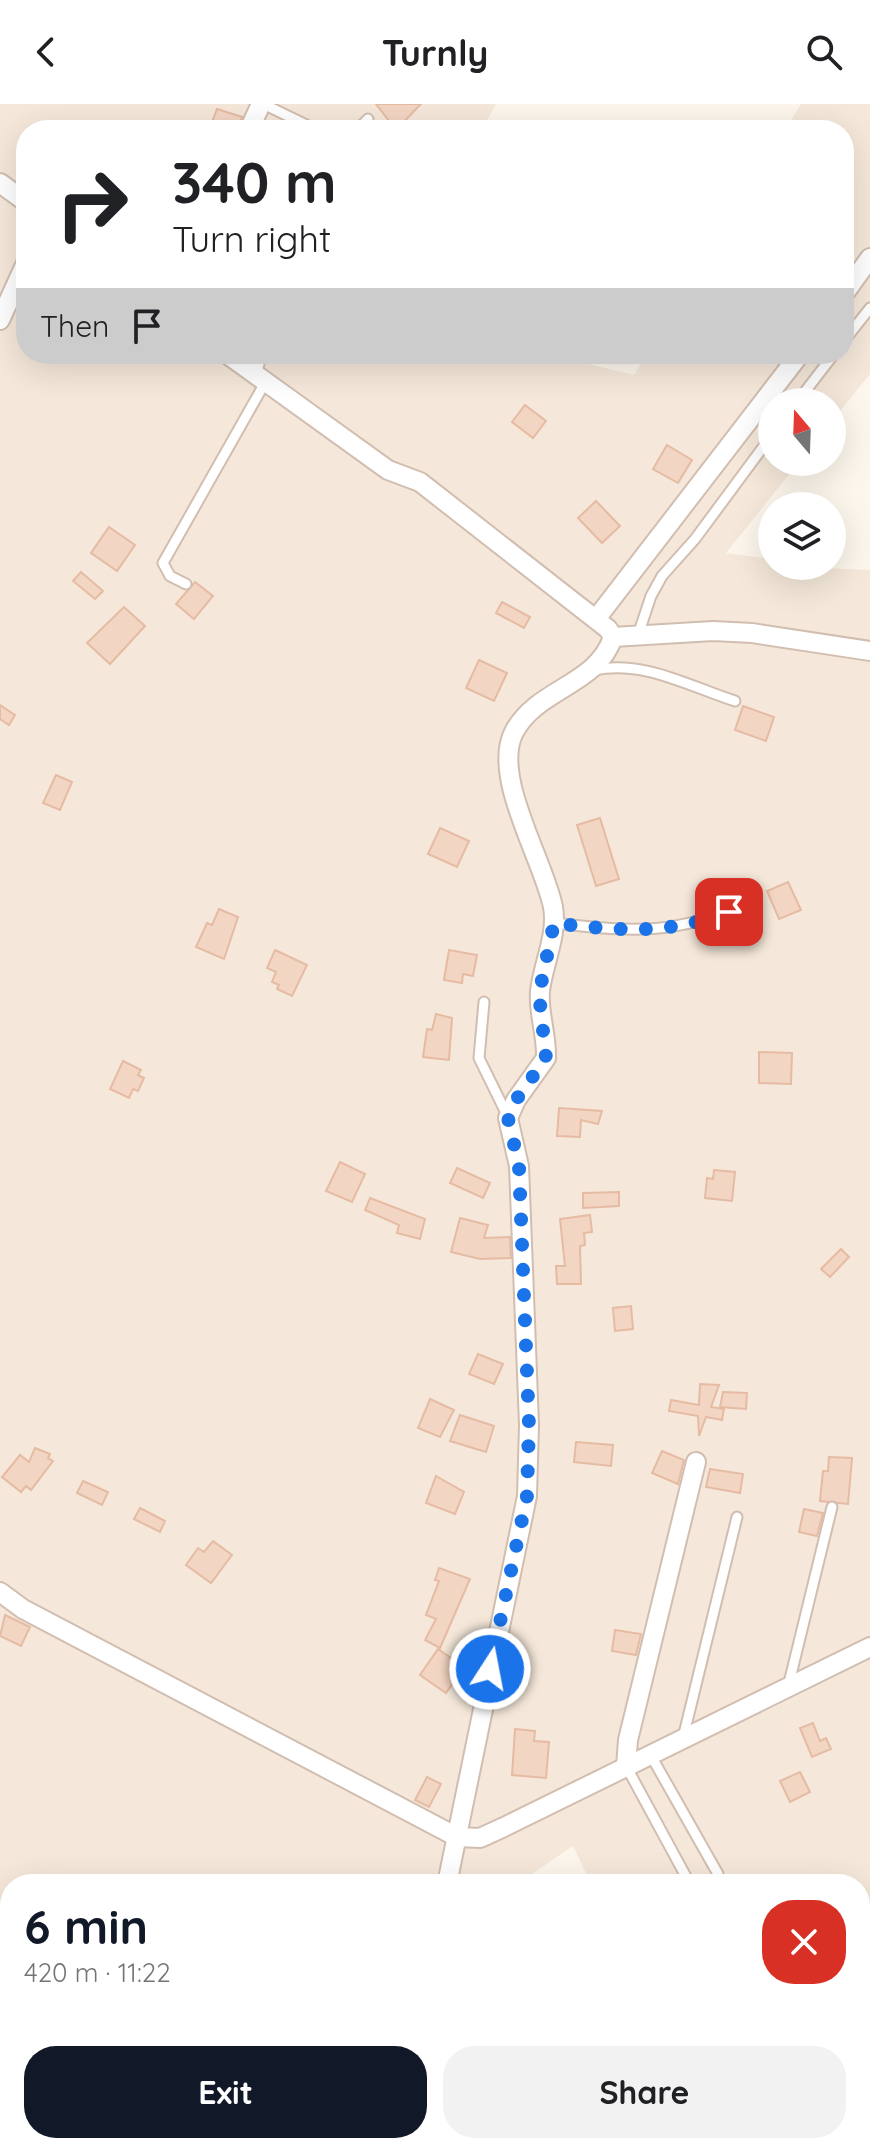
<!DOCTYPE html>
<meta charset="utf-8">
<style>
body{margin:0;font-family:Quicksand,sans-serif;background:#f2f2f2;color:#202124;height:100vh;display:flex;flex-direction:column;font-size:30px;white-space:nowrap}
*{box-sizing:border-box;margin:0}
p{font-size:26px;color:#757577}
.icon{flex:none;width:44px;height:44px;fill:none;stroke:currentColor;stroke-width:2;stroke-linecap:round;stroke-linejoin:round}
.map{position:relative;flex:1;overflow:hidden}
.sheet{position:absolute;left:0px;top:1770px;width:870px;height:280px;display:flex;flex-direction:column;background:#fff;border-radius:32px 32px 0 0;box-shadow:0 8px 32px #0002}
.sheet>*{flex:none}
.banner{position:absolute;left:16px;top:16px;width:838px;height:244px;border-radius:32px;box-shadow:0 8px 32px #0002;background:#fff;color:#202124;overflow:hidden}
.needle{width:52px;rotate:341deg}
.fabs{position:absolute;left:758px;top:284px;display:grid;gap:16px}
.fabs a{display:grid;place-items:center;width:88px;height:88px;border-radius:50%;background:#fff;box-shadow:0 8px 32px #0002;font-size:40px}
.pin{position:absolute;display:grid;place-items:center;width:68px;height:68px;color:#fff;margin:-34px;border-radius:16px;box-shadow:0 4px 12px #0006}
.me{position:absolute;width:88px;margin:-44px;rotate:11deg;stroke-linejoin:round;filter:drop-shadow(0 0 6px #0008)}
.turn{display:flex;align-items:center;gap:28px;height:168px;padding:0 24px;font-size:36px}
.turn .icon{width:104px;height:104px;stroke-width:2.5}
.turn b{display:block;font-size:56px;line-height:68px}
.then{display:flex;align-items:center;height:76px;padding:0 24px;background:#0003;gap:16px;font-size:30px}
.round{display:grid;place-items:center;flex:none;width:84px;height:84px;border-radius:32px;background:#f2f2f2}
.overview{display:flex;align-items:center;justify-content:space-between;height:136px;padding:0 24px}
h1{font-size:48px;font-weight:800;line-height:60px;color:#111827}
.button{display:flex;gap:16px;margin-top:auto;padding:16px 24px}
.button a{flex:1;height:92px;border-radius:32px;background:#111827;color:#fff;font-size:32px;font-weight:800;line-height:92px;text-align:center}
.button a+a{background:#f2f2f2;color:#202124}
header{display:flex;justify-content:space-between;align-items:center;height:104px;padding:0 24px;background:#fff;font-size:36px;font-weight:800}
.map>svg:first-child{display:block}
.residential{fill:#f5e8da}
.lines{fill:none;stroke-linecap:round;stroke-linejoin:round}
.canal{stroke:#bfe3e8;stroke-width:16}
.building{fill:#f3d5c3;stroke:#e6bba3;stroke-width:2}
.service-casing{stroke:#d1beb0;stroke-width:13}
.minor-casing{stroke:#d1beb0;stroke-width:22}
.service{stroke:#fff;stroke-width:9}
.minor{stroke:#fff;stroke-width:18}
.route{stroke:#1a73e8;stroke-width:14;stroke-dasharray:0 25.2}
</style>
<header><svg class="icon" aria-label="back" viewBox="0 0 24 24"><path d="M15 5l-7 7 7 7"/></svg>Turnly<svg class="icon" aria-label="search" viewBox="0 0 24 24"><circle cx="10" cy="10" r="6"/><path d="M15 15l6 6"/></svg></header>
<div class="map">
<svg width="870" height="2050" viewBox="0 0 870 2050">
<rect width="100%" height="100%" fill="#fdf6ec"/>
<path class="residential" d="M0,0h496l-14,26h-456v224h521l87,21 13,-21h197v-224h-59l16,-26h69v270l-38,47v-19h-60v60h27l-73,91 46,6v7l98,4v1350l-10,8v-44h-269l-18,-38 -56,38h-507v260h498l3,10h-511z"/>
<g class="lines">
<g class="canal">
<path d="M860,1849l10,11"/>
<path d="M197,2050l7,-10"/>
</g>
</g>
<g class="building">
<path d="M376,0h45l-25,26z"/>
<path d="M217,5l25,8 -5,13h-28z"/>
<path d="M525,301l21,16 -13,17 -21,-16z"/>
<path d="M667,341l25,15 -14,23 -25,-14z"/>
<path d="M596,397l24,25 -18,17 -24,-25z"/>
<path d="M109,423l26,18 -18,26 -26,-18z"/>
<path d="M81,468l22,19 -8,8 -22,-18z"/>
<path d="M195,478l18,14 -19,23 -18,-15z"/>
<path d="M502,498l28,15 -6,11 -28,-15z"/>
<path d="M124,503l21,19 -35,38 -23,-21z"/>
<path d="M479,556l28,13 -13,28 -28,-13z"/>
<path d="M0,601l15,10 -6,10 -9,-6z"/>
<path d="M743,602l31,11 -8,24 -31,-11z"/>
<path d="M56,671l16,7 -12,28 -17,-7z"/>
<path d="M600,714l19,61 -23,7 -19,-61z"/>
<path d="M440,724l29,13 -12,26 -29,-13z"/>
<path d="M788,778l13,28 -22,9 -12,-28z"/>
<path d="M219,805l19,8 -14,42 -28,-12 11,-24 5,2z"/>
<path d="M275,846l32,15 -15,31 -15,-7 2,-4 -7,-3 4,-10 -9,-4z"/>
<path d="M449,846l28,5 -4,21 -10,-2 -1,9 -18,-3z"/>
<path d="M436,910l16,4 -3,42 -26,-3 4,-28 5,1z"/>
<path d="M759,948l33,1 -1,31 -32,-1z"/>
<path d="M123,957l18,9 -3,5 6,3 -6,13 -5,-2 -4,9 -19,-9z"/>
<path d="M559,1004l43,3 -4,13 -17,-4 -1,17 -23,-1z"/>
<path d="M340,1058l25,12 -13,28 -26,-11z"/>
<path d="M457,1064l33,15 -7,15 -33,-15z"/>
<path d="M714,1066l21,2 -3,29 -27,-3 2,-20 6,1z"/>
<path d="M619,1088v14l-36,2v-15z"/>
<path d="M370,1094l55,21 -5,20 -23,-6 2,-8 -34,-15z"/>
<path d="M590,1111l2,17 -8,1 1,12 -5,1 1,38h-24l-1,-18h9l-5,-47z"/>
<path d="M460,1114l28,7 -4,13 26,-1 1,21 -31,1 -29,-7z"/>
<path d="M841,1145l8,8 -19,20 -9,-8z"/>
<path d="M631,1202l2,23 -18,2 -2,-23z"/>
<path d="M478,1250l25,10 -9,20 -25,-10z"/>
<path d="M700,1280l19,1 -8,22 13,2 -2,11 -16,-3 -7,19 -1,-20 -29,-5 2,-11 28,5z"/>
<path d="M723,1288l24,1 -1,16 -26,-2z"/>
<path d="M430,1295l24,11 -14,27 -22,-9z"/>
<path d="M460,1311l34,11 -8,26 -36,-11z"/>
<path d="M576,1338l37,3 -2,21 -37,-4z"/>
<path d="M35,1344l15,6 -2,4 5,3 -22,29 -5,-4 -5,6 -19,-15 18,-22 9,7z"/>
<path d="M662,1347l22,9 -6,24 -26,-11z"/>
<path d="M829,1353l23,1 -4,46 -28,-3 3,-30h5z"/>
<path d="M710,1365l33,5 -3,19 -34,-6z"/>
<path d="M436,1372l28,16 -9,22 -29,-11z"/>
<path d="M83,1377l25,11 -6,13 -25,-12z"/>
<path d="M140,1404l25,13 -5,11 -26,-13z"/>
<path d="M804,1405l19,4 -6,23 -18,-4z"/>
<path d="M213,1437l19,14 -21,28 -25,-18 12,-17 6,4z"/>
<path d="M439,1464l31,11 -30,69 -15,-8 11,-21 -10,-4 13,-34 -4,-1z"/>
<path d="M5,1511l25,12 -9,19 -21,-10z"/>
<path d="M615,1526l26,4 -5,21 -24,-4z"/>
<path d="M438,1545l26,18 -18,26 -26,-18z"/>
<path d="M813,1619l7,18 6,-3 5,11 -19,8 -12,-29z"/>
<path d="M515,1625l20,2 -1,10 15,1 -3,36 -34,-3z"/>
<path d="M800,1668l10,20 -20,10 -10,-21z"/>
<path d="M427,1673l14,7 -12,23 -14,-7z"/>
</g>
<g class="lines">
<defs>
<g id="service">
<path d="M263,0l54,26"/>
<path d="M357,26l11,-11"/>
<path d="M844,237l26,-33"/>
<path d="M256,270l6,-20"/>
<path d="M797,298l37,-48"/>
<path d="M186,480l-16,-8 -7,-13 103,-182"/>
<path d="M638,531l13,-39 11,-20 33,-37 77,-104"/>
<path d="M594,566c51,-10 94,16 141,31"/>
<path d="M554,819c87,10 118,11 201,-20"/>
<path d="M484,898l-5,56 28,57"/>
<path d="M788,1583l44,-180"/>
<path d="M683,1634l54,-221"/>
<path d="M650,1650l68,120"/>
<path d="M626,1662l64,118"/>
</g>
<g id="minor">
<path d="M249,26l12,-26"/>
<path d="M0,79l26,19"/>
<path d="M844,190l26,-36"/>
<path d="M0,216l26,-57"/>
<path d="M227,250l161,116 32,12 188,147 5,8c-16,49 -76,51 -99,95 -23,44 30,129 39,175 5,28 -10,57 -13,84 -2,22 7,44 6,67l-30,42 -8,18 11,48 10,259 -2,71 -80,388"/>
<path d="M596,515l204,-265"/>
<path d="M613,533l100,-6 39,2 118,18"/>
<path d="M0,1488l23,17 434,228 23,1 24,-11 366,-180"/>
<path d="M626,1662l2,-26 68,-278"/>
<path d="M152,2050l9,-10"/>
</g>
</defs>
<use href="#service" class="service-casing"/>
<use href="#minor" class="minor-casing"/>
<use href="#service" class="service"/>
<use href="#minor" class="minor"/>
</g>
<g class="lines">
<path class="route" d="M490,1565l37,-173 2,-71 -10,-259 -11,-48 8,-18 30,-42 -7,-64 15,-71c63,8 115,12 175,-11"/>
</g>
</svg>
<div class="fabs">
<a><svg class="needle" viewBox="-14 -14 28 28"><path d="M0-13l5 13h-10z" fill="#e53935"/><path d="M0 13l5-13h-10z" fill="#757577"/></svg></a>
<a><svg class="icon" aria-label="layers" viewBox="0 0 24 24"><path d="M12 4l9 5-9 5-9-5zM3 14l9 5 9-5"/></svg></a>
</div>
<div class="pin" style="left:729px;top:808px;background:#d93025"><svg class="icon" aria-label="arrive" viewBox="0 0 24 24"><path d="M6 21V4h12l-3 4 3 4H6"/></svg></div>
<svg class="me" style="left:490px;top:1565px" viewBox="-20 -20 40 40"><circle r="17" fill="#1a73e8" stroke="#fff" stroke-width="3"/><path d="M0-11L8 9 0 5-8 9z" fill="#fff"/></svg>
<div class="banner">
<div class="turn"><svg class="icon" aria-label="right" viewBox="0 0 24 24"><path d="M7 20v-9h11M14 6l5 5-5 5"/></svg><div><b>340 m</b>Turn right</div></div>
<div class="then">Then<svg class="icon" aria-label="arrive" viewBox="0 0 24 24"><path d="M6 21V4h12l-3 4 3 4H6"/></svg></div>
</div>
<section class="sheet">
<div class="overview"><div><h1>6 min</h1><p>420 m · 11:22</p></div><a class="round" style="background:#d93025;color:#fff"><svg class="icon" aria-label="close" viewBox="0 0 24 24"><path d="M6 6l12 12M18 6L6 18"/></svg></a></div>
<div class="button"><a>Exit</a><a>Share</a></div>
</section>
</div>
